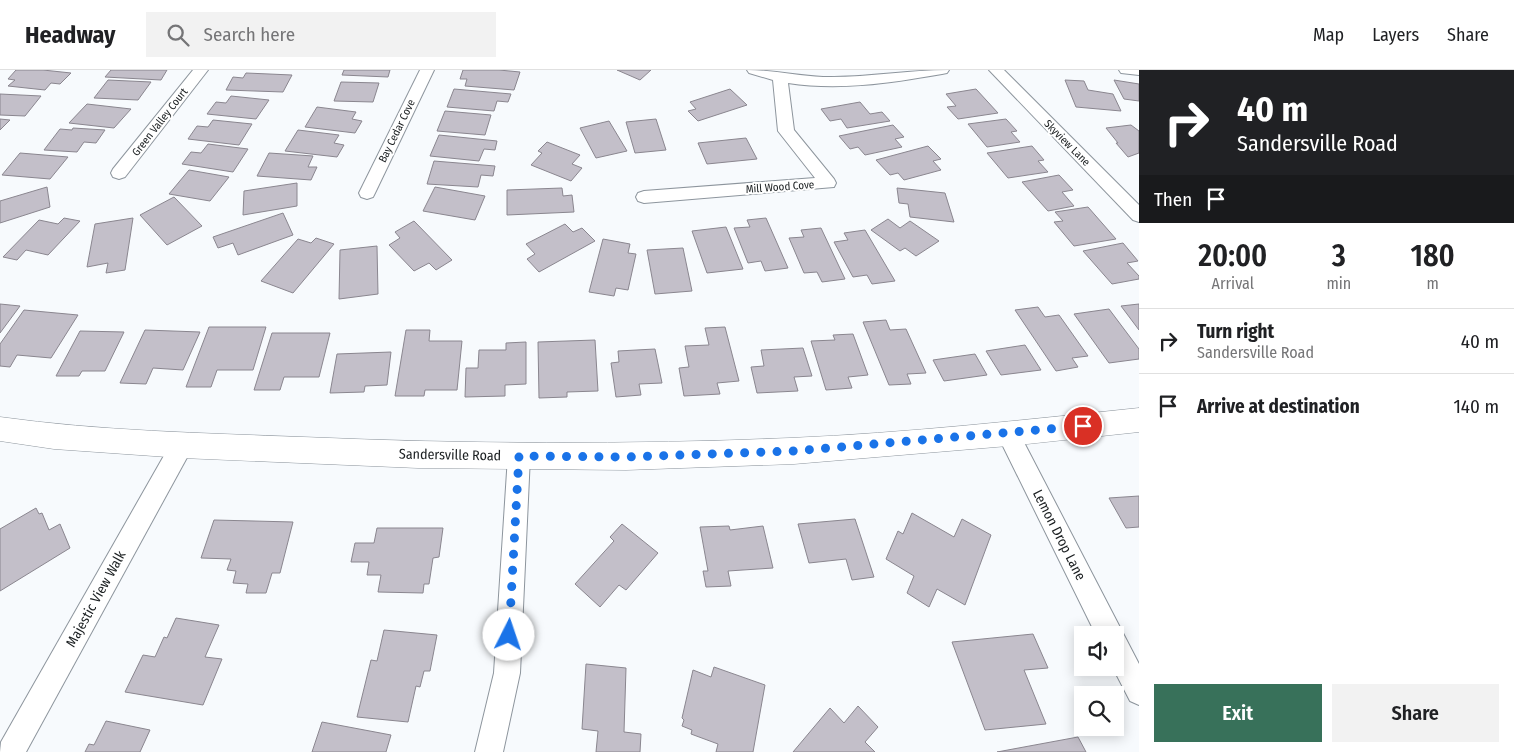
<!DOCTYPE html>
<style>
body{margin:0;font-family:"Fira Sans Condensed",sans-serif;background:#f2f2f2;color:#202124;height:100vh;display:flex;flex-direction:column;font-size:19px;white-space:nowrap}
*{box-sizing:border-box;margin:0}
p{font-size:16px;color:#757577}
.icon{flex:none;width:28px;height:28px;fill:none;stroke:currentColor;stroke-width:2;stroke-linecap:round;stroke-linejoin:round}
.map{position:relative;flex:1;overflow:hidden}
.drawer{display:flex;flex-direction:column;background:#fff;width:375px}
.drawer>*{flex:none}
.top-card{background:#202124;color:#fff;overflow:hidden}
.fabs{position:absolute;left:1074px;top:556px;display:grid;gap:10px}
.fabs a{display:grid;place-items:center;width:50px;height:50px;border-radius:0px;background:#fff;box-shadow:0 2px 12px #0003;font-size:25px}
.pin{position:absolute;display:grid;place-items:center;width:42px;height:42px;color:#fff;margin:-21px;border:2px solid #fff;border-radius:50%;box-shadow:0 1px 5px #0007}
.me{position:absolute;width:55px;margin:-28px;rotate:4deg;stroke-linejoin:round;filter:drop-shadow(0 0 4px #0008)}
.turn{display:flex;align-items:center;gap:18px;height:105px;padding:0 15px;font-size:22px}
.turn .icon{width:65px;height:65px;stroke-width:2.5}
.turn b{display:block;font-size:35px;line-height:42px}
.then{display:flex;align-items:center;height:48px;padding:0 15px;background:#0003;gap:10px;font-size:19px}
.eta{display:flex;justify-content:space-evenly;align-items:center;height:85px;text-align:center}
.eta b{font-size:30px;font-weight:600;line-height:35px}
.primary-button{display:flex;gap:10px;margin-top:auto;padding:10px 15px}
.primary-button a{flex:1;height:58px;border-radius:0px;background:#38715a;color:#fff;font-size:20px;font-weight:600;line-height:58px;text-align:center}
.primary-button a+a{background:#f2f2f2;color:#202124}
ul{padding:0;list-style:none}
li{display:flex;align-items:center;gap:15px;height:65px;padding:0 15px;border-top:1px solid #e0e0e0}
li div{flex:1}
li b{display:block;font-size:19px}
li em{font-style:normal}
header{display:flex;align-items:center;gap:30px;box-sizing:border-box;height:70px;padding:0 25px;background:#fff;border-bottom:1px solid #e0e0e0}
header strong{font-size:24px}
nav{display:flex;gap:28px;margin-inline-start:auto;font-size:18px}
.search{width:350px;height:45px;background:#f2f2f2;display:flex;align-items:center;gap:12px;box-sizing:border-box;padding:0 18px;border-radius:0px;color:#757577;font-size:19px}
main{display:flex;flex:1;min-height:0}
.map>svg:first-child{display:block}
.building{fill:#c3bfc9;stroke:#8a868f}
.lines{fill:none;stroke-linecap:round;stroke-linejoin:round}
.street-casing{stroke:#8d959d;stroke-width:2}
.secondary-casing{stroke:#8d959d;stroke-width:1}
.street{fill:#fff;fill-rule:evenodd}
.secondary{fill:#fff;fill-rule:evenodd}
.route{stroke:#1a73e8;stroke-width:9;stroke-dasharray:0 16.2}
.labels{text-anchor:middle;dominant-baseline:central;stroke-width:4;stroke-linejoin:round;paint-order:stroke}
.far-street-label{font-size:11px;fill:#1a1e20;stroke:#fff}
.street-label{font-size:14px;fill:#1a1e20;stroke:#fff}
</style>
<header>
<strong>Headway</strong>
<div class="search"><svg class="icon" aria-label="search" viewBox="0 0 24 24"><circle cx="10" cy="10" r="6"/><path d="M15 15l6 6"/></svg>Search here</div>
<nav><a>Map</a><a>Layers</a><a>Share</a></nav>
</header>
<main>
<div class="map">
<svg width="1139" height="682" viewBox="0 0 1139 682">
<rect width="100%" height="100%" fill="#f7fafd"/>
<g class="building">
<path d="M16,0h27l28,3 -11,11 -9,-1 -6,7 -37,-4 7,-6 -7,-1z"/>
<path d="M111,0h56l-6,10 -56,-3z"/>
<path d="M344,0h46l-2,7 -46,-2z"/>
<path d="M463,0h36l21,2 -6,18 -49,-4 2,-7h-7z"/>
<path d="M617,0h34l-11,10z"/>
<path d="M246,3l46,2 -9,17 -57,-2 7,-13 10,1z"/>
<path d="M108,10l43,2 -13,18 -44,-2z"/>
<path d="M1065,10l19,1 4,9 25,4 8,17 -45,-4z"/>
<path d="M1114,10l25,4v17l-15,-2z"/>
<path d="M341,12l38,1 -6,19 -39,-1z"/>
<path d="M454,19l57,5 -3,8 -11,-1 -3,10 -47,-4z"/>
<path d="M730,19l17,16 -49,16 -10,-10 8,-2 -6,-7z"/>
<path d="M976,19l22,24 -40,6 -11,-12 9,-1 -10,-12z"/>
<path d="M0,24l41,2 -16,20 -25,-1z"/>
<path d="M231,26l38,4 -13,19 -49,-5 9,-12 10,1z"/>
<path d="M860,32l10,12 12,-2 8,9 -43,7 -6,-9 -11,2 -9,-12z"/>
<path d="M87,34l44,5 -17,19 -45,-5z"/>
<path d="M317,37l39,5 -4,7 10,2 -7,12 -50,-6z"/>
<path d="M445,41l46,4 -6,20 -48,-4z"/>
<path d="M0,49l10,1 -10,10z"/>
<path d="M656,49l10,31 -31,3 -9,-31z"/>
<path d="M1006,49l11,12 -6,1 9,10 -33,5 -19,-23z"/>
<path d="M213,50l39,4 -13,21 -51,-6 9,-13 11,1z"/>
<path d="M609,51l18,30 -31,7 -16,-30z"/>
<path d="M893,55l11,12 -9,2 7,8 -37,8 -7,-8 -8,2 -11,-13z"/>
<path d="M1131,55l8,6v22l-11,4 -12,-14h2l-12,-15z"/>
<path d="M73,58l32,2 -9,13 -12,-1 -7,10 -33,-2 16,-21 12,1z"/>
<path d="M298,60l41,5 -5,8 10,2 -7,12 -52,-6z"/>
<path d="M439,65l58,6 -2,9 -11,-1 -5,12 -49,-5z"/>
<path d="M746,68l11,21 -50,5 -9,-21z"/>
<path d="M547,72l33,13 -8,9 10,4 -11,13 -40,-16 11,-12 -4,-2z"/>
<path d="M208,74l40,5 -15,23 -51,-8 9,-12 10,1z"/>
<path d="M928,76l13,13 -8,2 8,9 -37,10 -6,-7 -8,2 -14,-15z"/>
<path d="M1032,76l12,14 -6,1 10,11 -40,6 -21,-25z"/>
<path d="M20,83l48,4 -18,22 -48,-4z"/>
<path d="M269,83l44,3 -5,11h9l-6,13 -54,-4z"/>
<path d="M434,91l61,5 -2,10 -12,-1 -3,12 -51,-3z"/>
<path d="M189,100l40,7 -19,24 -41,-7z"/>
<path d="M1059,105l14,15 -11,2 12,14 -26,5 -26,-29z"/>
<path d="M297,113v23l-54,9 1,-24z"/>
<path d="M47,117l3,20 -50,16v-22z"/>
<path d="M435,117l50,9 -10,24 -52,-9z"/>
<path d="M562,118l1,8 9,-1 2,17 -67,3v-25z"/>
<path d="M897,118l48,5 9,29 -44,-5 -2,-13 -9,-1z"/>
<path d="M174,127l28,29 -35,19 -27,-30z"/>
<path d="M1088,137l28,32 -42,7 -20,-24 9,-1 -8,-9z"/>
<path d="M283,143l10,22 -55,20 -5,-12 -15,5 -5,-11z"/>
<path d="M64,148l16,3 -32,34 -22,-5 -9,10 -14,-3 36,-37 19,4z"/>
<path d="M133,148l-8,52 -19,3 2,-10 -21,4 8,-43z"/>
<path d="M766,148l22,50 -23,3 -4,-10 -13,2 -14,-35 16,-1 -3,-7z"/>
<path d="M888,149l12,9 10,-7 29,20 -23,15 -11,-8 -5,3 -29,-21z"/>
<path d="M414,151l38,39 -16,10 -7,-7 -15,8 -25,-26 11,-7 -5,-6z"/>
<path d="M565,154l8,8 9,-4 13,13 -56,31 -12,-13 8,-5 -9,-10z"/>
<path d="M726,157l17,42 -36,4 -15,-42z"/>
<path d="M821,158l24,51 -23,3 -5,-10 -13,1 -15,-35 15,-1 -3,-7z"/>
<path d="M865,160l30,51 -23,3 -5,-9 -14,2 -19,-35 14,-2 -4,-7z"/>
<path d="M316,168l18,6 -41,49 -32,-12 37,-42 13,4z"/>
<path d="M603,169l27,5 -2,9 8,1 -8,36 -12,-2 -2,8 -25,-4z"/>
<path d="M1123,173l15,18 -11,2 12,13v3l-27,5 -29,-33z"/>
<path d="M377,176l1,48 -39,5 1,-49z"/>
<path d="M683,178l9,43 -37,3 -8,-44z"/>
<path d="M0,234l20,2 -20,27z"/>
<path d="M1139,234v26l-18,-24z"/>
<path d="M1038,237l7,10 14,-2 29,41 -16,2 6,9 -22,4 -41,-61z"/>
<path d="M1109,239l30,40v10l-30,4 -35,-49z"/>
<path d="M24,240l54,5 -27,43 -34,-3 -7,12 -10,-1v-22z"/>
<path d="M886,250l4,10 16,-1 20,44 -19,1 4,10 -22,1 -26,-63z"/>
<path d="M209,257h57l-13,43h-36l-6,17h-25z"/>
<path d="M725,257l14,54 -22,2 3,11 -36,2 -5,-28 10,-1 -4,-21 24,-1 -4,-17z"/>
<path d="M145,260l55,2 -17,38 -30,-2 -7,16 -26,-1z"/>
<path d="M406,260h24l-1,11h33l-5,49h-32l-1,6h-29z"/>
<path d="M80,261l44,1 -19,39h-23l-3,5h-23z"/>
<path d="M272,263h58l-11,44h-35l-4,13h-26z"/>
<path d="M853,264l15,41 -20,2 4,11 -26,2 -15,-49 24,-1 -2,-5z"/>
<path d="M595,270l3,51 -31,1v5l-28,1 -1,-56z"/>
<path d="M526,272v42l-21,1v11l-40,1 1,-29h12l1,-18h27v-7z"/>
<path d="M1025,275l16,25 -40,5 -15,-24z"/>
<path d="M803,278l9,28 -18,1 4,14 -41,2 -6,-26 13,-1 -3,-16z"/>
<path d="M655,279l7,34 -23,1 2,11 -25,2 -5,-34 8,-1 -1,-11z"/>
<path d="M391,282l-4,33 -22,1 -1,6 -34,1 7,-39z"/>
<path d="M975,284l12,21 -43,6 -11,-21z"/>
<path d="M1139,426v31l-13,1 -17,-30z"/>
<path d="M36,438l3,6 3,-1 7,17 11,-6 10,24 -70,43v-62z"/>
<path d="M912,443l42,24 8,-18 29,16 -26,70 -28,-16 -8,18 -22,-14 7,-17 -28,-17 12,-28 5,3z"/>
<path d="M855,449l19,58 -22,3 -6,-21 -37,4 -11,-39z"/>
<path d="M214,450l79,2 -13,51h-8l-6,20h-20l2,-9 -15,-1 3,-12 -9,-1 4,-11 -30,-1z"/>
<path d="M622,454l36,29 -32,37 -7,-5 -19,22 -25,-23 39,-43 -4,-4z"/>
<path d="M729,456l1,4 33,-4 10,42 -45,3 3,15 -25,1 -3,-16h5l-8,-44z"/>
<path d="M377,458h66l-4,29 -6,1 -4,26h-5l-1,9 -45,-1 3,-17h-14l2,-13h-18l4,-19h19z"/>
<path d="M176,548l43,7 -14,32 17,2 -19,46 -78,-13 18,-37 12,2 9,-20 3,1z"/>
<path d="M384,560l53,5 -7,36h-6l-4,16 -4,-1 -8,36 -51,-5 14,-57 6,1z"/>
<path d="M1033,564l15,34 -24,2 22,54 -61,6 -33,-88z"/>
<path d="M586,594l40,4 -2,64 17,2 -1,18h-44l2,-21 -16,-2z"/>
<path d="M714,597l51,18 -12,67h-37l2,-8 -27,-10 1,-4 -10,-4 2,-6 -2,-2 11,-48 18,7z"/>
<path d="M858,636l20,21 -13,15 10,10h-82l37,-44 14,15z"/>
<path d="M106,651l44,9 -10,22h-55l4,-8 5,1z"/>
<path d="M322,652l69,13 -5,17h-74z"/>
<path d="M1078,667l8,15h-89z"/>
</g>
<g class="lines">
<defs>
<g id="street">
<path d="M193,0h15l-83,107 -6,2 -6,-2 -2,-4 2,-4z"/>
<path d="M420,0h14l-59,123 -2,4 -6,2 -6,-2 -2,-4z"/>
<path d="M747,0c26,0 50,6 76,7 42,1 84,-7 126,-7l-2,3 -5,1c-51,9 -103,17 -154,9l6,47 40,49 2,4 -2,4 -190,16 -6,-2 -2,-4 2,-4 6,-2 171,-13 -37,-47 -5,-51 -24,-7z"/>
<path d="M989,0h15l135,135v17l-6,-2z"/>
<path d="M1119,0h20v5l-18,-2z"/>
<path d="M1008,354l8,3 123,237v41l-9,-4 -17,-33h2v-33h-19l-99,-201 3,-7z"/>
<path d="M182,365l8,3 3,7 -3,7 -164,300h-26l1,-10 173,-304z"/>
<path d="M519,376l8,3 3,7 -10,217 -17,79h-28l19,-79 14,-217 3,-7z"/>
</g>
<path id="secondary" d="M1139,338v24l-131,14 -214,18 -168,6 -208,-2 -236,-10 -128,-9 -54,-8v-24c100,14 202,16 303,20 163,7 325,8 487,1 117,-5 233,-18 349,-30z"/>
</defs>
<use href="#street" class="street-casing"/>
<use href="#secondary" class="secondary-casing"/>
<use href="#street" class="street"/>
<use href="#secondary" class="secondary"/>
</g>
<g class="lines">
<path class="route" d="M509,565l10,-179 107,1 168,-6 289,-25"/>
</g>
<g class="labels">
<g class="far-street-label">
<text transform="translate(160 52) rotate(-52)">Green Valley Court</text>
<text transform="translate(397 61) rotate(-64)">Bay Cedar Cove</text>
<text transform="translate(1067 73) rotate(45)">Skyview Lane</text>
<text transform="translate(780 117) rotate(-4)">Mill Wood Cove</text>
</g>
<g class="street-label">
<text transform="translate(450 385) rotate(1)">Sandersville Road</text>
<text transform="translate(1059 465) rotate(63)">Lemon Drop Lane</text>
<text transform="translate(96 529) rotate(-61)">Majestic View Walk</text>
</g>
</g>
</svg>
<div class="fabs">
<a><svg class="icon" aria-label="sound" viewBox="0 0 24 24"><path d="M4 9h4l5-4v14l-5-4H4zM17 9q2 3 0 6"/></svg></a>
<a><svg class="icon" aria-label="search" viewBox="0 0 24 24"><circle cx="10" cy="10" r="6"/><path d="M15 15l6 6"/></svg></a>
</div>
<div class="pin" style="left:1083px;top:356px;background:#d93025"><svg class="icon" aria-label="arrive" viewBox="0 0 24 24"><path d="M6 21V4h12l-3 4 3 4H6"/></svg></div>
<svg class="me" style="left:509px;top:565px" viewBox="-20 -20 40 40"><circle r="19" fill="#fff"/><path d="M0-13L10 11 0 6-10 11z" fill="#1a73e8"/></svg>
</div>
<section class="drawer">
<div class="top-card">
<div class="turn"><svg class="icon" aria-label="right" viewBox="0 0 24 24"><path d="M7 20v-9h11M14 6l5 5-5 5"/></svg><div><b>40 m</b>Sandersville Road</div></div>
<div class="then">Then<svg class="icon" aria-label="arrive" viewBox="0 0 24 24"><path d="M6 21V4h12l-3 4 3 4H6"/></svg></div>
</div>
<div class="eta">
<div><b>20:00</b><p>Arrival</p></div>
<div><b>3</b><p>min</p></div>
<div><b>180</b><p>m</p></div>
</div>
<ul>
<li><svg class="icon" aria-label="right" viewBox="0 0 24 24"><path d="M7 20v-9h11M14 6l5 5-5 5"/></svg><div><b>Turn right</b><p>Sandersville Road</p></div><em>40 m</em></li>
<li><svg class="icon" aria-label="arrive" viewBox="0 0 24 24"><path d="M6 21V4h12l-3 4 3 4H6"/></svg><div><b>Arrive at destination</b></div><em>140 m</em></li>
</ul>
<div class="primary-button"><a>Exit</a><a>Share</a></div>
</section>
</main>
